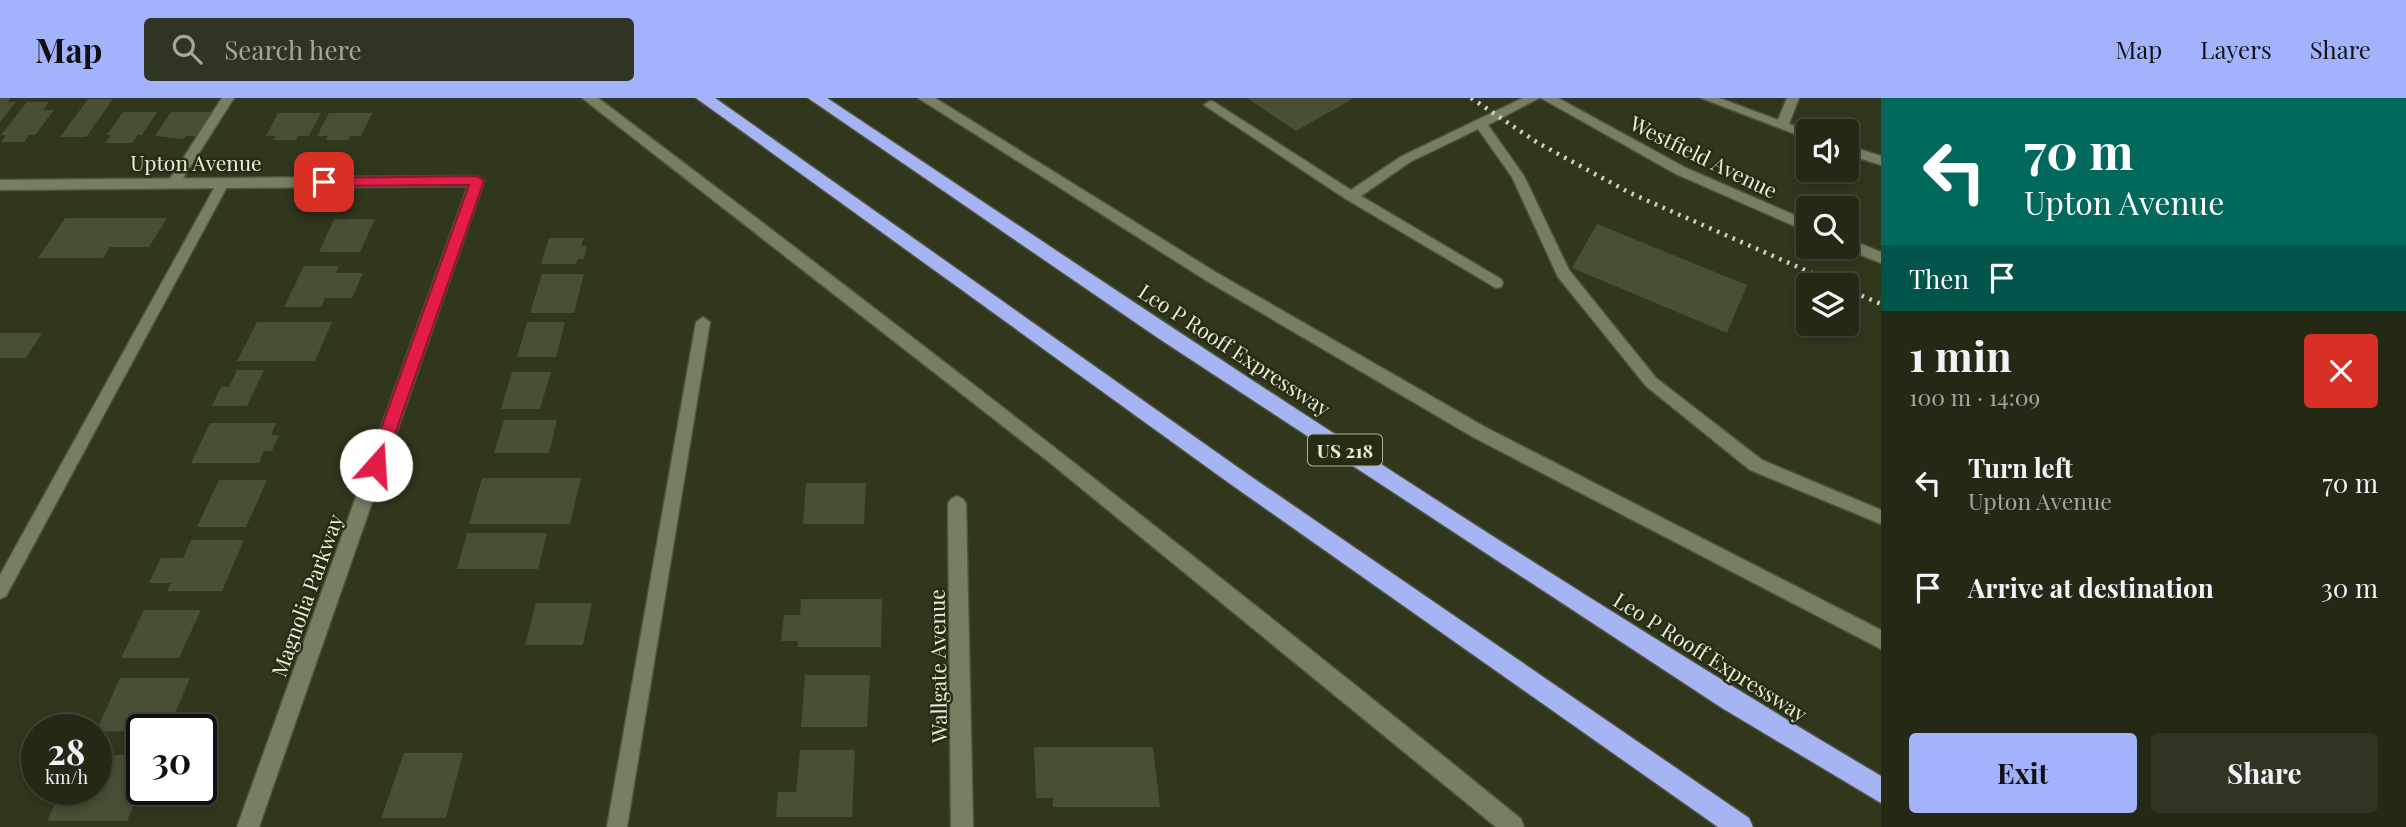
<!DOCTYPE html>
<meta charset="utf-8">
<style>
body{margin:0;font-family:"Playfair Display",serif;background:#303523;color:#f1f3f6;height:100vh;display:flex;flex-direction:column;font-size:26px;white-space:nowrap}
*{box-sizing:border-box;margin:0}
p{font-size:23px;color:#a3a6a1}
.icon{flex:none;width:38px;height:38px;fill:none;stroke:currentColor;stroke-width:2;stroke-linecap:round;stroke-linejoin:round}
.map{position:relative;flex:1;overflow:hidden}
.side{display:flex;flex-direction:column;background:#242916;width:525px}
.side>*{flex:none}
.guide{background:#00695c;color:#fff;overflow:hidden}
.tools{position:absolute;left:1796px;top:21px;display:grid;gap:14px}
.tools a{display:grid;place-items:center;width:63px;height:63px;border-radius:7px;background:#242916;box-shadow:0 4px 10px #0003,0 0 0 2px #414535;font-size:35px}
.speed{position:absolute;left:21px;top:616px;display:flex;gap:14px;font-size:35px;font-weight:700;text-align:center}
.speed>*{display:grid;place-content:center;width:91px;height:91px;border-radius:50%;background:#242916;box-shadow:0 4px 10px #0003,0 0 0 2px #414535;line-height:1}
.speed small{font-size:18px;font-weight:400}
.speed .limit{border:4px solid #111;border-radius:10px;background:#fff;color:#111}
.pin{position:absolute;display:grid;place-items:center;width:60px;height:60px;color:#fff;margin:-30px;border-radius:14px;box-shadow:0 4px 10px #0006}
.me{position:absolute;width:77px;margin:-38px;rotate:19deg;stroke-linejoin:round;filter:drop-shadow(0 0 5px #0008)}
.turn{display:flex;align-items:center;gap:24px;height:147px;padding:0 28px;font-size:32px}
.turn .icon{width:91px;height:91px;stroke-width:2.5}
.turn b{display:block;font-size:49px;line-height:60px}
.then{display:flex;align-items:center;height:66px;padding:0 28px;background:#0003;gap:14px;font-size:26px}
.round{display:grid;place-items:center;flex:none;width:74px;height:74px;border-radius:7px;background:#303523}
.headline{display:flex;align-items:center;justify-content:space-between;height:119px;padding:0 28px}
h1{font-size:42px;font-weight:700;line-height:52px}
.cta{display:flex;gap:14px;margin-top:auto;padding:14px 28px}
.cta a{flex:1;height:80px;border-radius:7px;background:#a3b2fd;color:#111;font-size:28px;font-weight:700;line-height:80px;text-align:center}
.cta a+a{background:#303523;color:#f1f3f6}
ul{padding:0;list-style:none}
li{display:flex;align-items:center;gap:21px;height:105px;padding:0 28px}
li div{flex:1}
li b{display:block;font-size:26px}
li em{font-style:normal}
header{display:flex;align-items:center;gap:42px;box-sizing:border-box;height:98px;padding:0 35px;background:#a3b2fd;color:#111}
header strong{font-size:33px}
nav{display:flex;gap:38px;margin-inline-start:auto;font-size:24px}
.search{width:490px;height:63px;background:#303523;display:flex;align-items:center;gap:18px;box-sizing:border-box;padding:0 24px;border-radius:7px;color:#a3a6a1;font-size:26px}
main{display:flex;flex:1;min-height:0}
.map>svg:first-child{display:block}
.building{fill:#474f34}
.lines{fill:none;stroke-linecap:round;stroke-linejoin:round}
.service-casing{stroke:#4e543d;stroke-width:3}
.minor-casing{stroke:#4e543d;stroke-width:3}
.tertiary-casing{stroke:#4e543d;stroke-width:3}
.motorway-casing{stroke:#4e543d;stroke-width:3}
.service{fill:#777f63;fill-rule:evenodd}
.minor{fill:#777f63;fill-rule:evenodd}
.tertiary{fill:#777f63;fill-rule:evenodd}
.motorway{fill:#a7b4f3;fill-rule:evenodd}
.rail{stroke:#cfd4c3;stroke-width:4.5;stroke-dasharray:2.5 6;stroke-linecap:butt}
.route{fill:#e11d48;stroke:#92132f;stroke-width:2}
.labels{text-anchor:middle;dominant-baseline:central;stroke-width:5;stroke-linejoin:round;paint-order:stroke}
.shield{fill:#262d13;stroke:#adb3a0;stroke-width:2}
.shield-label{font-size:19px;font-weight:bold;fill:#e7ecdc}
.street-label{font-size:21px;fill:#e7ecdc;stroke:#262d13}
</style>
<header>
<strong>Map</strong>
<div class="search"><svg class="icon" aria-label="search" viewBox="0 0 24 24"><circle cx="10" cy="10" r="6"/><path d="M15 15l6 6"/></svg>Search here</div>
<nav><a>Map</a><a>Layers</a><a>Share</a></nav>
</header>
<main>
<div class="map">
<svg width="1881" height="729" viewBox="0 0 1881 729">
<rect width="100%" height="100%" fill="#30371d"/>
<g class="building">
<path d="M0,0h11l-3,4h8l-16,20z"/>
<path d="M1247,0h107l-58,33z"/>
<path d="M88,1h25l-27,38h-26z"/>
<path d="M27,4h22l-6,8h11l-19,25h-6l-5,7h-23l5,-7h-5z"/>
<path d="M123,14h34l-15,23h-4l-6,8h-27l6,-8h-4z"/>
<path d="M171,14h43l-15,24h-13l-2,3 -29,-3z"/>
<path d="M278,15h43l-12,23h-11l-2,4h-23l3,-4h-10z"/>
<path d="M329,15h43l-11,23h-11l-2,4h-22l2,-4h-11z"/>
<path d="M65,120h102l-18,29h-39l-7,11h-65z"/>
<path d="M334,121h41l-15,33h-41z"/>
<path d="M1597,126l150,61 -20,48 -155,-65z"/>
<path d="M549,140h35l-3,8h6l-3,13h-6l-2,5h-35z"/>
<path d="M304,168h35l-3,7h27l-11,25h-27l-4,9h-37z"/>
<path d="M542,176h42l-10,39h-44z"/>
<path d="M257,224h75l-17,39h-78z"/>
<path d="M527,224h38l-9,35h-39z"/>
<path d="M0,235h42l-16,25h-26z"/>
<path d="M237,272h27l-17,36h-35l9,-19h8z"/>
<path d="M512,274h39l-11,37h-39z"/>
<path d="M504,322h53l-8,33h-55z"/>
<path d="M210,325h66l-5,12h8l-7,16h-8l-5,12h-68z"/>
<path d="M482,380h99l-11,46h-101z"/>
<path d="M219,382h48l-21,47h-49z"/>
<path d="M806,385h60l-2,41h-61z"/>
<path d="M467,435h80l-9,36h-81z"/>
<path d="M191,442h53l-22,51h-55l4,-8h-22l12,-25h22z"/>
<path d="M801,501h81l-1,48h-84l1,-6h-17l3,-26h16z"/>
<path d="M536,505h56l-9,42h-58z"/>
<path d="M144,512h57l-22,48h-58z"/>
<path d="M805,577h65l-3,52h-66z"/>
<path d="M120,580h70l-22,52 -72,2z"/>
<path d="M1034,649h119l7,60h-107v-9h-17z"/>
<path d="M800,652h55l-3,67h-76l2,-25h18z"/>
<path d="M404,655h59l-17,65h-65z"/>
<path d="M96,657h46v31l-15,35h-80l15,-32h34z"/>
</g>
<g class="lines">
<defs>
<g id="service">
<path d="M222,0h12l-56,88h-10l-1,-3z"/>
<path d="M1523,0h16l-51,27 36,51 45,94 87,108 106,82 119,50v14l-131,-54 -104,-84 -88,-109 -46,-100 -34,-48 -68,33 -49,34 140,83 2,4 -2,4 -5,1 -150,-89 -142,-94 6,-4 4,1 137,88 51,-34z"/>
<path d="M1701,0h18l59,22 9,-22h12l-10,26 21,7h-2v8z"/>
<path d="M1846,47l35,11v9l-35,-11z"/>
<path d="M223,81l6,4 -223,413 -6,3v-24l217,-392z"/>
<path d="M703,219l7,5 -83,505h-20l89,-505z"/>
</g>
<g id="minor">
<path d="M477,78l7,5 -225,646h-22l231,-641 -468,4v-10z"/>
<path d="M957,398l6,3 3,5 7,323h-22l-3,-323 3,-5z"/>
</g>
<g id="tertiary">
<path d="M582,0h16c312,235 620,474 923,721l3,8h-28l-447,-365z"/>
<path d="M918,0h17l282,175 268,154 396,203v19l-408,-212 -266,-156z"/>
<path d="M1541,0h17l128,70 122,53v11l-132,-58z"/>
<path d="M1846,140l35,14v11l-40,-16h5z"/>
</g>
<g id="motorway">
<path d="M696,0h19l528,373 506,347 4,9h-35l-489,-344z"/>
<path d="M808,0h19c347,231 695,465 1054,678v27l-159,-95 -564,-370z"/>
</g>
</defs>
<use href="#service" class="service-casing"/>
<use href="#minor" class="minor-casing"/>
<use href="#tertiary" class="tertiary-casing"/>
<use href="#motorway" class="motorway-casing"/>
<use href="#service" class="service"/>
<use href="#minor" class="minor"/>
<use href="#tertiary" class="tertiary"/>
<use href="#motorway" class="motorway"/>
<g class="rail">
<path d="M1471,0l67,45 92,50 209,92"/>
<path d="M1846,191l35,15"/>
</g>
</g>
<path class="route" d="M477,78l7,5 -100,284 -2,5h-11l-3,-5 101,-280 -145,1 -6,-4 6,-4z"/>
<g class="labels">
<rect class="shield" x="1308" y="336.5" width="74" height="31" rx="5"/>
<g class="shield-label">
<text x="1345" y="352">US 218</text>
</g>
<g class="street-label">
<text transform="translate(1704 58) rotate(26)">Westfield Avenue</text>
<text x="196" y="64">Upton Avenue</text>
<text transform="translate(1235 251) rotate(33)">Leo P Rooff Expressway</text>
<text transform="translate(306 497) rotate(-70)">Magnolia Parkway</text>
<text transform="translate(1711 558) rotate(32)">Leo P Rooff Expressway</text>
<text transform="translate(937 568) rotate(-91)">Wallgate Avenue</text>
</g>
</g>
</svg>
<div class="tools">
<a><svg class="icon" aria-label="sound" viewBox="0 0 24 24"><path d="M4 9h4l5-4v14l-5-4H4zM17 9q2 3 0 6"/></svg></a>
<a><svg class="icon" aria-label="search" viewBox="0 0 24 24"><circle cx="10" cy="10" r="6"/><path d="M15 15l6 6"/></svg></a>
<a><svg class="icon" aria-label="layers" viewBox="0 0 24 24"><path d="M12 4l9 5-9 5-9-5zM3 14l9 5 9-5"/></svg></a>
</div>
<div class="speed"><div>28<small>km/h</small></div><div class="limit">30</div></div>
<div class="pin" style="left:324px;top:84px;background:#d93025"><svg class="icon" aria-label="arrive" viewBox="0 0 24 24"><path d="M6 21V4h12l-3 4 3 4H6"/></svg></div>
<svg class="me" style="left:376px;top:367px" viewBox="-20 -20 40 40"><circle r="19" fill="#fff"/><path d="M0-13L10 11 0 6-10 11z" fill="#e11d48"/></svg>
</div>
<section class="side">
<div class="guide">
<div class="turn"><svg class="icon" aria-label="left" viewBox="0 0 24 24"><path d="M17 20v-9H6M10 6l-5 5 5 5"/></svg><div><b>70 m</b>Upton Avenue</div></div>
<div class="then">Then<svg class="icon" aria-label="arrive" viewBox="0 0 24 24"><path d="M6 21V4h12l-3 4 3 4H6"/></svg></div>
</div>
<div class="headline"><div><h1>1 min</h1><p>100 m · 14:09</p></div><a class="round" style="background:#d93025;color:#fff"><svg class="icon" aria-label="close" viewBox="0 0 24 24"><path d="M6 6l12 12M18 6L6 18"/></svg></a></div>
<ul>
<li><svg class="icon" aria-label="left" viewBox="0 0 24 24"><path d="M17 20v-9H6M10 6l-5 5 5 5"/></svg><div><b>Turn left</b><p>Upton Avenue</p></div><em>70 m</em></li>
<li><svg class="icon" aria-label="arrive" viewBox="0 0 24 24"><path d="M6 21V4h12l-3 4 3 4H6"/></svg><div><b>Arrive at destination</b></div><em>30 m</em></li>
</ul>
<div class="cta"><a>Exit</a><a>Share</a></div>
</section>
</main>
